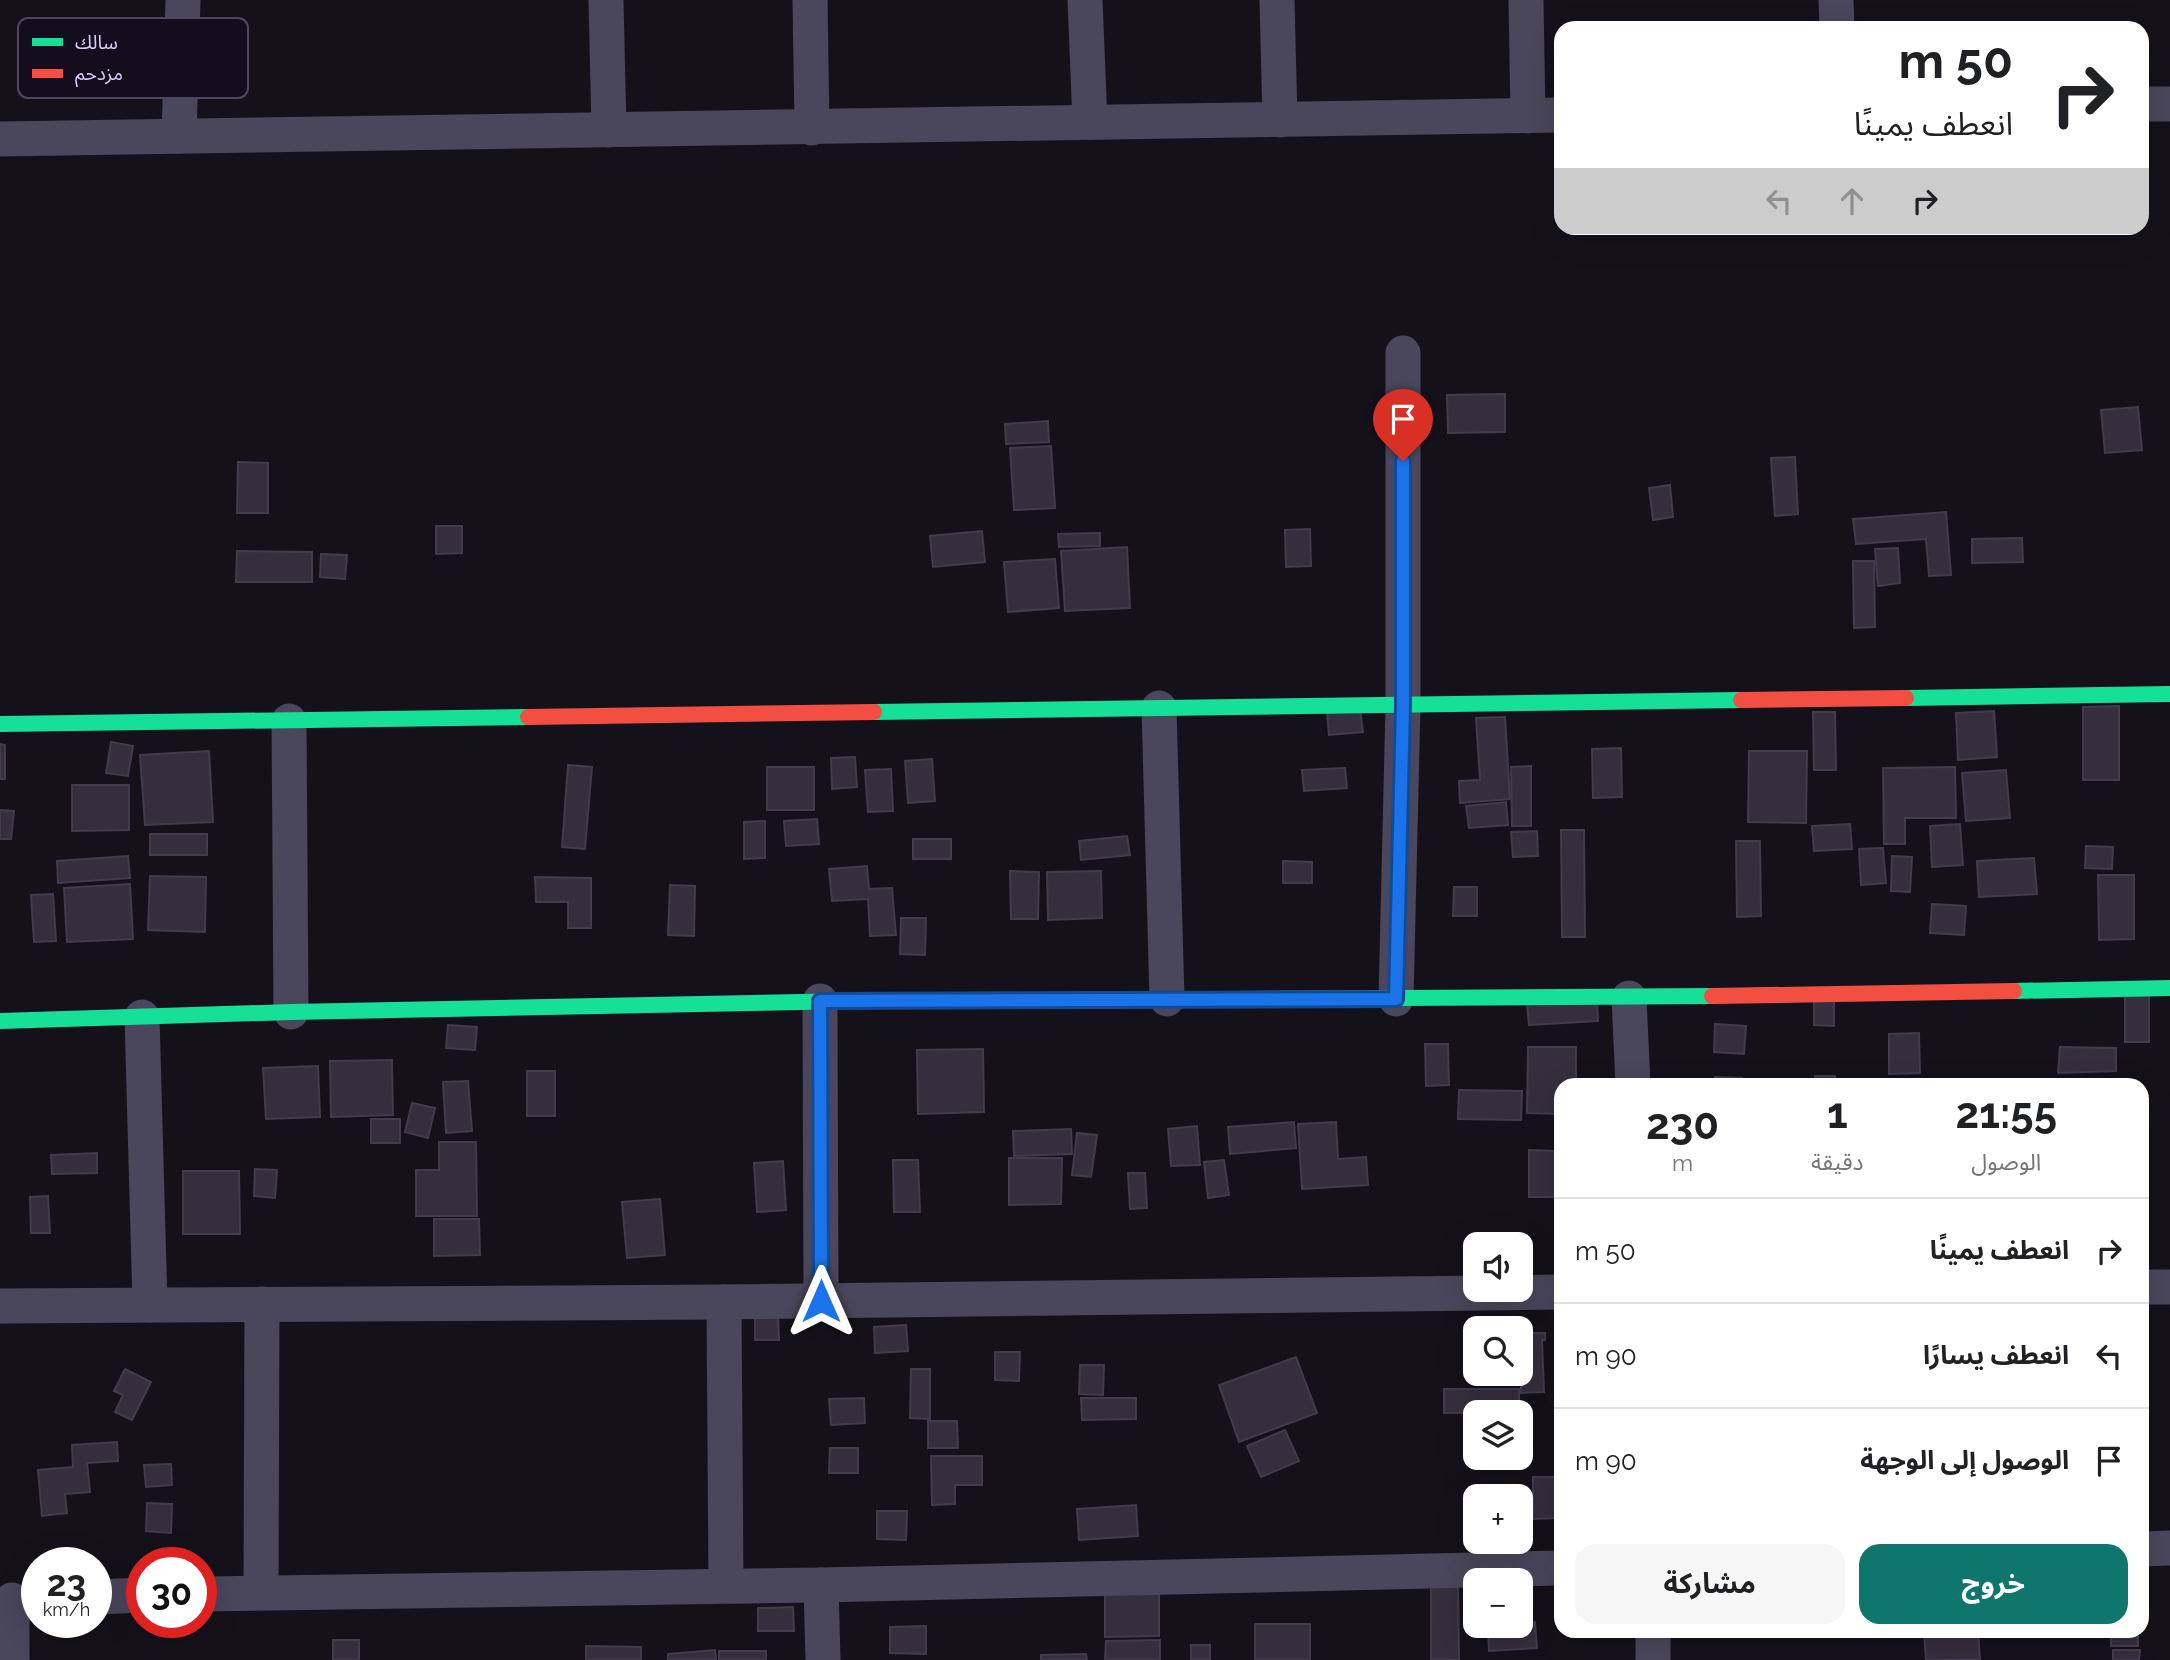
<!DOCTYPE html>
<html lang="ar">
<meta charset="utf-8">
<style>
body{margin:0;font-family:Raleway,"Noto Sans Arabic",sans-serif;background:#f6f6f6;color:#202124;direction:rtl;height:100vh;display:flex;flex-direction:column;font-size:26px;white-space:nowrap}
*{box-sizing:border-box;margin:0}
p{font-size:23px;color:#757577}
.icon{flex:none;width:38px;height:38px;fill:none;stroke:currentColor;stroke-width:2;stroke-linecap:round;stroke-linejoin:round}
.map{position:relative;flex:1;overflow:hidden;direction:ltr}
.side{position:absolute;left:1554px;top:1078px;width:595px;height:560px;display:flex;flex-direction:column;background:#fff;border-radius:21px;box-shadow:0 7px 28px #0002;direction:rtl}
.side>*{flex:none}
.guide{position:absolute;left:1554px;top:21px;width:595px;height:214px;border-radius:21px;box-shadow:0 7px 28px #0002;direction:rtl;background:#fff;color:#202124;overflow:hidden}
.fabs{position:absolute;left:1463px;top:1232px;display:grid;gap:14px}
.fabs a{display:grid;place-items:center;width:70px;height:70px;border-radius:14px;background:#fff;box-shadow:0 7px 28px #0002;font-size:35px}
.speed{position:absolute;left:21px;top:1547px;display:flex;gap:14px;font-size:35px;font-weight:700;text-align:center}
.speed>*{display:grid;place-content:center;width:91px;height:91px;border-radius:50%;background:#fff;box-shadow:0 7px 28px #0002;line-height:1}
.speed small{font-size:18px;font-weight:400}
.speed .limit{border:10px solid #d22;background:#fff;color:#111}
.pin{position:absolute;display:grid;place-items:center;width:60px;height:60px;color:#fff;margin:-72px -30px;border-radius:50% 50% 50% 0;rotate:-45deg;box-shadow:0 0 7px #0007}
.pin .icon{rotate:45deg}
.me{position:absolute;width:77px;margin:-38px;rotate:0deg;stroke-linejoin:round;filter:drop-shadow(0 0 5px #0008)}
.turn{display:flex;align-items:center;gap:24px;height:147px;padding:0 21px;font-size:32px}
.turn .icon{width:91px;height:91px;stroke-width:2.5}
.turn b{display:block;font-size:49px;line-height:60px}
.lanes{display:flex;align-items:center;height:66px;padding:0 21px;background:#0003;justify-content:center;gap:35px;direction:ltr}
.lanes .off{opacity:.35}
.eta{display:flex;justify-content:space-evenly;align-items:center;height:119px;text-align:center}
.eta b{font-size:42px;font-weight:700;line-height:49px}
.cta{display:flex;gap:14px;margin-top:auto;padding:14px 21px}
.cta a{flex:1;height:80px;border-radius:21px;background:#0f766e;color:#fff;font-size:28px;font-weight:700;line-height:80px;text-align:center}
.cta a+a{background:#f6f6f6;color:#202124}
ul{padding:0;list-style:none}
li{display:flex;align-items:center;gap:21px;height:105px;padding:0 21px;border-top:2px solid #e0e0e0}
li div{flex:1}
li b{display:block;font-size:26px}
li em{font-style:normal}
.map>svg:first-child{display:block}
.building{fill:#342e3d;stroke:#423b4e;stroke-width:2}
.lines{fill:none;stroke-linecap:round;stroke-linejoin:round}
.street{stroke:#4a465b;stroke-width:35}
.fast{stroke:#16e098;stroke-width:16}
.jam{stroke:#f24e42;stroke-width:16}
.route-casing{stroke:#114b97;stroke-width:18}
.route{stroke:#1a73e8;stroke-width:12}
.key{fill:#130d1e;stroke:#4f4661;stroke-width:2}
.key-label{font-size:19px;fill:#daccfd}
</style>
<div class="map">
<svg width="2170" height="1660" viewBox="0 0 2170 1660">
<rect width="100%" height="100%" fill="#14111a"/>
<g class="building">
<path d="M1505,394v38l-57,1 -1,-38z"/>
<path d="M2138,407l4,43 -37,3 -4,-43z"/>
<path d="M1048,421l1,21 -43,2 -1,-20z"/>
<path d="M1051,446l4,62 -41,2 -4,-62z"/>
<path d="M1795,457l3,57 -23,2 -4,-58z"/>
<path d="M238,462l30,1v50h-31z"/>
<path d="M1670,485l3,32 -20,3 -4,-32z"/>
<path d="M1946,512l5,63 -22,1 -3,-37 -70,5 -3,-25z"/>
<path d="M436,526h26v27l-26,1z"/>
<path d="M1310,529l1,37 -25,1 -1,-37z"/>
<path d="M982,531l3,31 -52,5 -3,-31z"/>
<path d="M1100,533v13l-41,1 -1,-13z"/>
<path d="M2022,538l1,24 -51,1v-24z"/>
<path d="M1127,547l3,61 -65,3 -4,-60z"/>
<path d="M1898,548l2,35 -22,3 -3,-37z"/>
<path d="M237,551l75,1v30h-76z"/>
<path d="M321,554l26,1 -2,24 -25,-2z"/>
<path d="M1055,559l4,49 -51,4 -4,-50z"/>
<path d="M1853,561h21l1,66 -21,1z"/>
<path d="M2119,706v74h-36v-73z"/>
<path d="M1360,710l3,22 -34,3 -2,-22z"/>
<path d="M1994,711l3,46 -39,3 -2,-47z"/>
<path d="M1813,712h22l1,58h-22z"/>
<path d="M1505,717l5,82 -50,4 -1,-22 21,-1 -4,-62z"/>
<path d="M111,742l22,4 -5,30 -22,-3z"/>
<path d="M0,744l5,1v34h-5z"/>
<path d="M1621,748l1,49 -29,1 -1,-49z"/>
<path d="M209,751l4,71 -68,3 -5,-70z"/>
<path d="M1749,751h58l-1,72 -58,-1z"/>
<path d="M855,757l2,30 -25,2 -1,-31z"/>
<path d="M932,759l3,42 -27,2 -3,-42z"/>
<path d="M568,765l24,2 -7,82 -23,-2z"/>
<path d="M1531,766v60h-19l-1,-59z"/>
<rect x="767" y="767" width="47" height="43"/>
<path d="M1955,767l1,51h-51v26h-21l-1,-76z"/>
<path d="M1345,768l2,20 -43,3 -2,-21z"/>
<path d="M891,769l2,42 -25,1 -3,-42z"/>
<path d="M2006,770l4,48 -44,3 -4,-48z"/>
<path d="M72,785h57v45l-57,1z"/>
<path d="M1506,802l2,23 -39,3 -3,-22z"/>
<path d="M0,810l14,1 -3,28h-11z"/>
<path d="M817,819l2,25 -33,2 -2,-25z"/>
<path d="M765,821v37l-21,1v-37z"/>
<path d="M1850,824l2,25 -38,2 -2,-25z"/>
<path d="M1960,824l3,41 -31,2 -2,-41z"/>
<path d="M1561,830h23l1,107h-23z"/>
<path d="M1537,831l1,25 -25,1 -2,-25z"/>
<rect x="150" y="834" width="57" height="21"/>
<path d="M1127,836l3,19 -49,5 -2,-19z"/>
<rect x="913" y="839" width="38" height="20"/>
<path d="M1736,841h24l1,75 -24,1z"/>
<path d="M2086,846l27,1 -1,22 -27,-1z"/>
<path d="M1883,848l3,35 -25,2 -2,-36z"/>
<path d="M128,856l2,22 -72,5 -1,-22z"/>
<path d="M1892,856l20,1 -2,35 -19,-1z"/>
<path d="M2034,858l3,36 -58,3 -2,-36z"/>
<path d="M1283,861l29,1v21h-29z"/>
<path d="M867,866l2,23 23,-1 4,47 -26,1 -2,-37 -36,2 -3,-32z"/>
<path d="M1010,871l29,1 -1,47h-27z"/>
<path d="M1101,871l1,47 -54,2 -1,-48z"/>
<path d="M2098,875h36v64l-35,1z"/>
<path d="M150,876l56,1 -1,55 -57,-2z"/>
<path d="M535,877l56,1v50h-23v-26h-32z"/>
<path d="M130,884l3,55 -66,3 -3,-54z"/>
<path d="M670,885l25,1 -1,50 -26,-1z"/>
<path d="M1454,887h23v29h-24z"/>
<path d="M53,894l3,47 -22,1 -3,-47z"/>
<path d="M1932,904l34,2 -2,29 -34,-2z"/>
<path d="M901,918h25l-1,37 -25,-1z"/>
<rect x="2125" y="992" width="24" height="50"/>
<path d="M1814,999h20v27l-20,-1z"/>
<path d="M1597,1000l1,21 -69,4 -2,-21z"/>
<path d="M1715,1024l31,2 -2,28 -30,-2z"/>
<path d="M448,1025l29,2 -2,23 -29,-2z"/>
<path d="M1919,1033l1,40 -31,1v-40z"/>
<path d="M1425,1044h23l1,41 -23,1z"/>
<path d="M1528,1047h48v38h-15v29l-34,-1z"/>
<path d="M2060,1047l56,1v23l-58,2z"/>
<path d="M983,1049l1,63 -66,2 -1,-64z"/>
<path d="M392,1060l1,55 -62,2 -1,-56z"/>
<path d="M318,1066l2,51 -54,2 -3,-51z"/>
<rect x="527" y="1071" width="28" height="45"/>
<path d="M1815,1076h20l1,9h-21z"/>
<path d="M1715,1077l27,1v7h-27z"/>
<path d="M2064,1079h51v6h-52z"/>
<path d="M468,1081l4,50 -26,2 -3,-51z"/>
<path d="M1459,1090l63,1 -1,29 -63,-1z"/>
<path d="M412,1103l23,5 -7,30 -23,-6z"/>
<rect x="371" y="1119" width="29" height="24"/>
<path d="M1294,1122l2,26 -66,6 -2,-27z"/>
<path d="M1336,1122l2,37 28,-2 2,28 -66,4 -4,-65z"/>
<path d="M1197,1126l3,39 -29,1 -3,-37z"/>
<path d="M1071,1129l1,25 -58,2 -1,-25z"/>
<path d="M1077,1133l20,2 -6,42 -19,-2z"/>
<path d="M439,1142h37l1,74h-61v-46h23z"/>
<path d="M1529,1150l29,1v46h-29z"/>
<path d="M97,1153v20l-45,1 -1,-19z"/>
<path d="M1009,1158h53l-1,46 -52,1z"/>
<path d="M893,1160h25l2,52h-26z"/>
<path d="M1224,1160l5,35 -21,3 -4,-36z"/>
<path d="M783,1161l3,49 -29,2 -3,-49z"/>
<path d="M255,1169l22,1 -2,28 -21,-2z"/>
<path d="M183,1171h56l1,63h-57z"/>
<path d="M1128,1173h17l2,35 -17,1z"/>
<path d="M48,1196l2,37h-19l-1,-36z"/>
<path d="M660,1199l5,56 -38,3 -5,-56z"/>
<path d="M434,1219h45l1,36 -46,1z"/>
<path d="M778,1313l1,27h-24v-26z"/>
<path d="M906,1325l2,26 -33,2 -1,-26z"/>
<path d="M1521,1333h24v7h-3l2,52 -23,1z"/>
<path d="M995,1352h25l-1,29 -24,-1z"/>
<path d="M1296,1357l21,56 -78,29 -20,-57z"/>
<path d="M1080,1365h24l-1,30 -24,-1z"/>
<path d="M125,1369l26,13 -19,38 -17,-8 8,-17 -9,-4z"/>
<path d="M911,1369h19v50l-20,-1z"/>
<path d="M1444,1389h75v23l-75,1z"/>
<path d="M864,1398l1,25 -34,2 -2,-26z"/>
<path d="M1081,1398h55v21l-54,1z"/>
<path d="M928,1421h29l1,27h-30z"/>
<path d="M1285,1430l14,31 -38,16 -14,-31z"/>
<path d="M117,1442l1,19 -31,2 3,29 -25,2 2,19 -25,3 -4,-46 35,-3 -1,-22z"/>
<path d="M830,1448h28v25h-29z"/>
<path d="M931,1456h51v29h-27v19l-23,1z"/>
<path d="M171,1464l1,21 -26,2 -2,-22z"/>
<path d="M1533,1477h27v41l-27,1z"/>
<path d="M147,1503l25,1 -1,29 -25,-2z"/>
<path d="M1136,1505l2,31 -59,4 -2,-31z"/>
<path d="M877,1511h30l-1,29 -29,-1z"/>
<path d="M1431,1581h27l1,79h-28z"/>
<path d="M1105,1591h54v45l-54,1z"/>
<path d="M793,1607l1,24h-36v-23z"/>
<path d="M1535,1622l2,26 -48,3 -1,-25h33v-3z"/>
<rect x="1255" y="1624" width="55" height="36"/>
<path d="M926,1626v28l-36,-1v-26z"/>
<path d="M1924,1631h54l2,28 -54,1z"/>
<rect x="2054" y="1631" width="24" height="6"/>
<rect x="2111" y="1631" width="27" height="15"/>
<rect x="333" y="1640" width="26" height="20"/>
<path d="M1160,1640v20h-55l1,-19z"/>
<rect x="1191" y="1645" width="19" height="15"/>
<path d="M586,1646l55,1v13h-55z"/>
<path d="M715,1650l1,10h-48v-6z"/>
<path d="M2113,1650h27l-1,10h-26z"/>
<rect x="719" y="1651" width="47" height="9"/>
<path d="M1086,1654l1,6h-46v-5z"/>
</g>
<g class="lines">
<g class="street">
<path d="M606,0l3,130"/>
<path d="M810,0l2,128"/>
<path d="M1085,0l5,122"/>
<path d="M1277,0l3,120"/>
<path d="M1526,0l2,116"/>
<path d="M1836,0l1,28"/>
<path d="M2142,104h28"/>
<path d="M179,136l4,-136"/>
<path d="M0,139l1561,-24"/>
<path d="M1159,708l8,291"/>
<path d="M289,721l2,291"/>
<path d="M1629,998l4,87"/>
<path d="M1396,999l7,-294v-352"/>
<path d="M820,1001l1,300"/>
<path d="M142,1017l8,288"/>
<path d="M2142,1287h28"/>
<path d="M724,1302l2,284"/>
<path d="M0,1306l724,-4 837,-10"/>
<path d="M2142,1549l28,-1"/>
<path d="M821,1585l2,75"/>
<path d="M261,1592l1,-288"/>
<path d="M201,1594l620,-9 740,-17"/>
<path d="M96,1597l46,-2"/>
<path d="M12,1600v60"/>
<path d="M1653,1660v-29"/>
</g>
<g class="fast">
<path d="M1906,698l264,-4"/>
<path d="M874,712l867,-12"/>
<path d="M0,724l528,-7"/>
<path d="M2014,991l156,-3"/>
<path d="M1088,1000l624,-4"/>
<path d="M0,1021l291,-9 562,-11"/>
</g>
<g class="jam">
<path d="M1741,700l165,-2"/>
<path d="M528,717l346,-5"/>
<path d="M1712,996l302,-5"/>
<path d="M853,1001l235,-1"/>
</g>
</g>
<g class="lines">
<defs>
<path id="route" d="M821,1301l-1,-300 576,-2 7,-294v-244"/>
</defs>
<use href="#route" class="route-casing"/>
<use href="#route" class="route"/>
</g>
<rect x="18" y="18" width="230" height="80" rx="10" class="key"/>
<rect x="32" y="38" width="31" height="8" fill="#16e098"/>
<rect x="32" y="69" width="31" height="9" fill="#f24e42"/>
<g class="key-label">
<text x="75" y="49">سالك</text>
<text x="75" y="80">مزدحم</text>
</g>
</svg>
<div class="fabs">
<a><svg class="icon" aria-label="sound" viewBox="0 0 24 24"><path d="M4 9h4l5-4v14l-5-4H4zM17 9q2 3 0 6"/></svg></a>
<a><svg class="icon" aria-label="search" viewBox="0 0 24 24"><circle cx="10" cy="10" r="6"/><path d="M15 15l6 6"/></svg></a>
<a><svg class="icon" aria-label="layers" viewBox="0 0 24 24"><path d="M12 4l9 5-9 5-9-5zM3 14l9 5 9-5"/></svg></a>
<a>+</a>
<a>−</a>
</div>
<div class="speed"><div>23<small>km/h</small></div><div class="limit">30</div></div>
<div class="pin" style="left:1403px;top:461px;background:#d93025"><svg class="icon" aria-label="arrive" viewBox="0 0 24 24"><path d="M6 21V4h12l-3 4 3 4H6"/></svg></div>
<svg class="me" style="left:821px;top:1301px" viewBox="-20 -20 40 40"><path d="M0-17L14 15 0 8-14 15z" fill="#1a73e8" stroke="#fff" stroke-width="4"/></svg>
<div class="guide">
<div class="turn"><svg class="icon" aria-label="right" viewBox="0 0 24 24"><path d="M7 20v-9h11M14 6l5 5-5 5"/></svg><div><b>50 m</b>انعطف يمينًا</div></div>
<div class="lanes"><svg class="icon off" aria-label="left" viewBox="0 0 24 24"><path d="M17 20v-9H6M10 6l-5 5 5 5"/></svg><svg class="icon off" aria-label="ahead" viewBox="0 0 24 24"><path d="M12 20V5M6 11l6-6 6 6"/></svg><svg class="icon" aria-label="right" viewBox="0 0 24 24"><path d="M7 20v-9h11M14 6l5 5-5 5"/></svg></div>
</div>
<section class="side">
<div class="eta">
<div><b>21:55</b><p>الوصول</p></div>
<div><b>1</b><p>دقيقة</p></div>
<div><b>230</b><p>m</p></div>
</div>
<ul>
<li><svg class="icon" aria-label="right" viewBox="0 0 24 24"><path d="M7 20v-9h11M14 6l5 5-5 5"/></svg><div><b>انعطف يمينًا</b></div><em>50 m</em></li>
<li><svg class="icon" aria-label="left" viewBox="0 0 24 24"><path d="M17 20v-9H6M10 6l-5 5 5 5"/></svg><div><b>انعطف يسارًا</b></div><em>90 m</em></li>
<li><svg class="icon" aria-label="arrive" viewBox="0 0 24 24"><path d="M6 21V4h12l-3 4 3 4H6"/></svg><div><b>الوصول إلى الوجهة</b></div><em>90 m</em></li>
</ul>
<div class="cta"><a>خروج</a><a>مشاركة</a></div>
</section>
</div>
